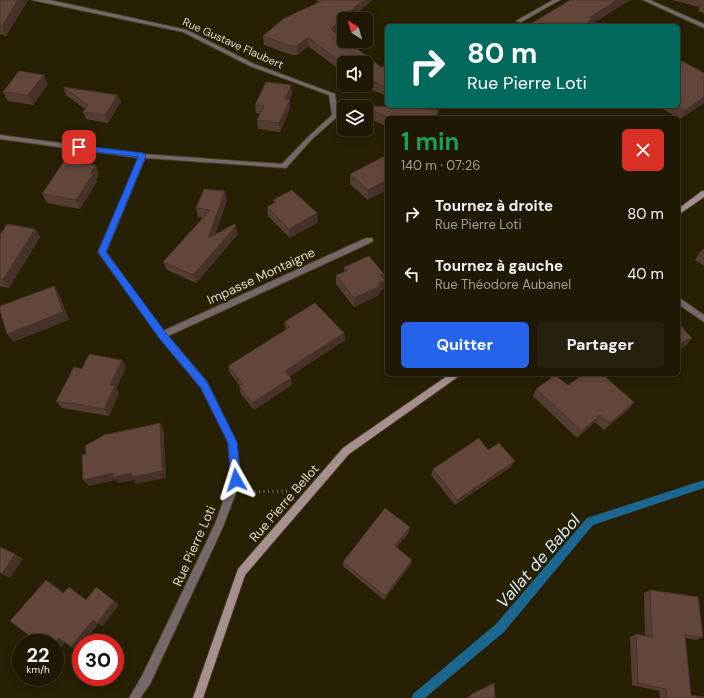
<!DOCTYPE html>
<html lang="fr">
<meta charset="utf-8">
<style>
body{margin:0;font-family:"DM Sans",sans-serif;background:#26210e;color:#f1f3f6;height:100vh;display:flex;flex-direction:column;font-size:15px;white-space:nowrap}
*{box-sizing:border-box;margin:0}
p{font-size:13px;color:#a1a09a}
.icon{flex:none;width:22px;height:22px;fill:none;stroke:currentColor;stroke-width:2;stroke-linecap:round;stroke-linejoin:round}
.map{position:relative;flex:1;overflow:hidden}
.details{position:absolute;left:385px;top:116px;width:295px;height:260px;display:flex;flex-direction:column;background:#1e1804;border-radius:6px;box-shadow:0 2px 10px #0003,0 0 0 1px #3c3726}
.details>*{flex:none}
.guide{position:absolute;left:385px;top:24px;width:295px;height:84px;border-radius:6px;box-shadow:0 2px 10px #0003,0 0 0 1px #3c3726;background:#00695c;color:#fff;overflow:hidden}
.needle{width:26px;rotate:323deg}
.fabs{position:absolute;left:337px;top:12px;display:grid;gap:8px}
.fabs a{display:grid;place-items:center;width:36px;height:36px;border-radius:6px;background:#1e1804;box-shadow:0 2px 10px #0003,0 0 0 1px #3c3726;font-size:20px}
.speed{position:absolute;left:12px;top:634px;display:flex;gap:8px;font-size:20px;font-weight:700;text-align:center}
.speed>*{display:grid;place-content:center;width:52px;height:52px;border-radius:50%;background:#1e1804;box-shadow:0 2px 10px #0003,0 0 0 1px #3c3726;line-height:1}
.speed small{font-size:10px;font-weight:400}
.speed .limit{border:6px solid #d22;background:#fff;color:#111}
.pin{position:absolute;display:grid;place-items:center;width:34px;height:34px;color:#fff;margin:-17px;border-radius:8px;box-shadow:0 2px 6px #0006}
.me{position:absolute;width:44px;margin:-22px;rotate:354deg;stroke-linejoin:round;filter:drop-shadow(0 0 3px #0008)}
.turn{display:flex;align-items:center;gap:14px;height:84px;padding:0 16px;font-size:18px}
.turn .icon{width:52px;height:52px;stroke-width:2.5}
.turn b{display:block;font-size:28px;line-height:34px}
.round{display:grid;place-items:center;flex:none;width:42px;height:42px;border-radius:6px;background:#26210e}
.head{display:flex;align-items:center;justify-content:space-between;height:68px;padding:0 16px}
h1{font-size:24px;font-weight:700;line-height:30px;color:#1e9e55}
.primary-button{display:flex;gap:8px;margin-top:auto;padding:8px 16px}
.primary-button a{flex:1;height:46px;border-radius:6px;background:#2563eb;color:#fff;font-size:16px;font-weight:700;line-height:46px;text-align:center}
.primary-button a+a{background:#26210e;color:#f1f3f6}
ul{padding:0;list-style:none}
li{display:flex;align-items:center;gap:12px;height:60px;padding:0 16px}
li div{flex:1}
li b{display:block;font-size:15px}
li em{font-style:normal}
.map>svg:first-child{display:block}
.lines{fill:none;stroke-linecap:round;stroke-linejoin:round}
.stream{fill:#1b678f;fill-rule:evenodd}
.lane-casing{stroke:#453e25;stroke-width:2}
.street-casing{stroke:#453e25;stroke-width:2}
.secondary-casing{stroke:#453e25;stroke-width:2}
.path{stroke:#77705b;stroke-width:3;stroke-dasharray:1 3.5;stroke-linecap:butt}
.lane{fill:#766768;fill-rule:evenodd}
.street{fill:#766768;fill-rule:evenodd}
.secondary{fill:#a78f90;fill-rule:evenodd}
.wall{fill:#563d34}
.shaded-wall{fill:#46322a}
.building{fill:#64473c;stroke:#46322a}
.route{fill:#2563eb;stroke:#184099}
.labels{text-anchor:middle;dominant-baseline:central;stroke-width:4;stroke-linejoin:round;paint-order:stroke}
.far-street-label{font-size:11px;fill:#ded9ca;stroke:#282005}
.street-label{font-size:13px;fill:#ded9ca;stroke:#282005}
.near-water-label{font-size:17px;font-style:italic;fill:#d1e6f4;stroke:#282005}
</style>
<div class="map">
<svg width="704" height="698" viewBox="0 0 704 698">
<rect width="100%" height="100%" fill="#282005"/>
<g class="lines">
<path class="stream" d="M704,480v8l-111,37 -89,107 -79,66h-13l1,-4 83,-70 91,-106z"/>
<defs>
<path id="lane" d="M678,297l26,18v7l-26,-18z"/>
<g id="street">
<path d="M32,0h18l137,30 67,34 81,30 3,22 -1,1 -25,22 -26,29 -141,-10 -39,94 57,79 203,-93h6l1,2 -1,2 -204,94 39,46 29,60 5,38 -19,49 -72,155 -10,14h-11l13,-22 73,-152 16,-44 -3,-38 -27,-54 -42,-51 -61,-85 41,-94 -139,-19v-4l143,19 139,10 26,-27 24,-22 -3,-20 -79,-29 -67,-34z"/>
<path d="M553,0h7l-39,22 -5,-1z"/>
<path d="M643,0h7l54,24v4z"/>
</g>
<g id="secondary">
<path d="M702,191h2v6l-26,18v-6z"/>
<path d="M450,374h10l-1,2 -110,78 -104,121 -42,123h-10l45,-129 105,-121z"/>
</g>
</defs>
<use href="#lane" class="lane-casing"/>
<use href="#street" class="street-casing"/>
<use href="#secondary" class="secondary-casing"/>
<path class="path" d="M250,492l37,-1"/>
<use href="#lane" class="lane"/>
<use href="#street" class="street"/>
<use href="#secondary" class="secondary"/>
</g>
<g class="wall">
<path d="M0,0h28l-22,36 -6,-2z"/>
<path d="M316,0h56l-28,19v7l-7,7 44,34 6,-1v30l-28,-11h7v-22h-22v10l-36,-27 -11,9h-5l-28,-10 -1,-9 46,-29 10,-5z"/>
<path d="M672,0h32v13l-6,-2 2,-4z"/>
<path d="M704,73v30l-24,16 -22,-13h20z"/>
<path d="M48,84l-15,21 -25,-4 -5,-9z"/>
<path d="M291,85l1,9 -2,6v8l-10,24 -22,-3 -1,-9 3,-6 -4,-1 -1,-8z"/>
<path d="M63,87l58,15 -13,21 -22,-4 -3,-7 2,-3 -19,-14z"/>
<path d="M372,111l66,7h-51v8l-15,-6z"/>
<path d="M387,155l-19,45 -18,-16v-10z"/>
<path d="M99,174l-3,6 1,2 -17,27 -33,-6 -5,-9z"/>
<path d="M227,200l-12,35 23,-1 -42,49 -29,-13 -4,-8 40,-44 -5,-1 -2,-9z"/>
<path d="M273,200l45,22 -28,16 -22,-22 -1,-9 7,-4z"/>
<path d="M0,235l40,2 -31,51 -9,-2z"/>
<path d="M704,249v17l-9,-6 6,-9z"/>
<path d="M344,267l40,7v5l1,1 -1,9 -4,2 -1,4 -25,12 -18,-23v-9l8,-3z"/>
<path d="M284,322l60,11 1,7 -55,36 2,9 -38,25 -13,-16 -2,-8h1l-10,-13 -2,-7 58,-36z"/>
<path d="M122,360l4,7 -10,22 3,4 -10,23 -47,-8 -6,-7 26,-32z"/>
<path d="M568,385l66,17 -5,7 -25,21 -9,-8 -18,16 -44,-42 3,-7z"/>
<path d="M488,450l23,17 -56,38 -24,-30 2,-6z"/>
<path d="M409,532l-12,15 14,17 -27,36 -41,-34v-4z"/>
<path d="M650,590l53,47 -7,3 -11,-2 6,57 13,3h-44l-1,-7 -27,-6 -2,-48 6,-3 9,2 -1,-43z"/>
<path d="M494,683l1,15h-27v-1z"/>
</g>
<g class="shaded-wall">
<path d="M18,0h10l-22,36 -4,-10z"/>
<path d="M363,0h9l-20,19h-8v7l-12,12 -1,-9z"/>
<path d="M617,0h13l-39,25v1h-8l6,-8z"/>
<path d="M308,37v9l-11,9v-9z"/>
<path d="M44,75l4,9 -15,21 -5,-10z"/>
<path d="M291,85l1,9 -2,6v8l-10,24 -1,-9 6,-24z"/>
<path d="M118,95l3,7 -13,21 -3,-8z"/>
<path d="M704,97v6l-24,16 5,-9z"/>
<path d="M439,110l-1,8h-4z"/>
<path d="M96,165l3,9 -3,6 1,2 -17,27 -4,-9z"/>
<path d="M387,180v10l-19,10v-10z"/>
<path d="M225,191l2,9 -16,47 -3,-9z"/>
<path d="M317,213l1,9 -28,16 -1,-9z"/>
<path d="M236,226l2,8 -42,49 -3,-8z"/>
<path d="M35,229l5,8 -31,51 -6,-8z"/>
<path d="M384,274l-1,7 2,-1 -1,9 -4,2 -1,4 -25,12v-9l24,-14 2,-9z"/>
<path d="M54,286l5,8 10,26 -56,22 -6,-8z"/>
<path d="M344,333l1,7 -58,38 -2,-7z"/>
<path d="M692,338l-6,8 -8,3v-5z"/>
<path d="M122,360l4,7 -10,22 3,4 -10,23 -5,-7 6,-24z"/>
<path d="M291,378l1,7 -38,25 -2,-7z"/>
<path d="M634,402l-5,7 -25,21 6,-7z"/>
<path d="M600,415l-5,7 -18,16 5,-7z"/>
<path d="M160,423l4,8 2,47 -30,6 -2,-4 -15,3 -3,-3 -27,6 -6,-6z"/>
<path d="M515,461l-4,6 -56,38 2,-5z"/>
<path d="M410,527l-1,5 -15,19 1,-5z"/>
<path d="M15,554l8,5 -13,19 -8,-4z"/>
<path d="M412,560l-1,4 -27,36 1,-4z"/>
<path d="M46,580l7,4 17,13 -7,-4z"/>
<path d="M96,587l23,18 -16,21 -5,-2 -15,19h-2v3l-3,4 -7,-3z"/>
<path d="M59,638l7,3 -10,13 -1,-1v-10z"/>
</g>
<g class="building">
<path d="M0,0h18l-16,26h-2z"/>
<path d="M323,0h40l-32,29 13,10v2h3l34,26 6,-1v21l-21,-8v-16h-22v2l-36,-28 -11,9h-6l-28,-10 20,-17 25,-12 2,1 -1,-1z"/>
<path d="M570,0h47l-28,18 4,1 -10,7h-56z"/>
<path d="M678,59l26,14v24l-19,13 -8,-4h1z"/>
<path d="M19,71l25,4 -16,20 -25,-3z"/>
<path d="M266,82l25,3 -6,14 5,1 -11,23 -22,-3 7,-14 -9,-1z"/>
<path d="M63,87l55,8 -13,20 -22,-3 5,-7z"/>
<path d="M374,106l65,4 -5,8h-43l-19,-7z"/>
<path d="M387,155v25l-19,10 -18,-16z"/>
<path d="M64,161l32,4 -6,9h3l-17,26 -34,-6z"/>
<path d="M204,189l21,2 -17,47 27,-14 1,2 -43,49 -30,-13 47,-52 -14,-2z"/>
<path d="M292,190l25,23 -28,16 -22,-22 9,-5 -3,-2z"/>
<path d="M7,224l28,5 -32,51 -3,-1v-44z"/>
<path d="M704,249v4l-3,-2z"/>
<path d="M369,256l15,18 -4,1 5,5 -7,4 2,2 -26,12 -18,-23 11,-4 -3,-4z"/>
<path d="M54,286l9,26 -56,22 -7,-23v-5z"/>
<path d="M315,303l29,30 -59,38 6,7 -39,25 -13,-17 4,-2 -15,-18 62,-39 -6,-5z"/>
<path d="M678,323l14,15 -14,6z"/>
<path d="M89,354l33,6 -12,25 5,1 -11,23 -48,-8 18,-34 8,2z"/>
<path d="M584,374h18l32,28 -24,21 -10,-8 -18,16 -46,-42 19,-14 13,10z"/>
<path d="M160,423l2,48 -30,6 -1,-4 -18,4v-4l-30,7 -1,-25 4,-1 -1,-8 19,-11z"/>
<path d="M479,438l9,12 11,-7 16,18 -58,39 -24,-31z"/>
<path d="M385,508l25,19 -15,19 17,14 -27,36 -42,-34z"/>
<path d="M0,547l15,7 -13,20 -2,-1z"/>
<path d="M46,580l17,13 6,-6 17,13 10,-13 18,14 -17,22 -4,-3 -22,27 -12,-9 -4,5h-16l-29,-22z"/>
<path d="M650,590l48,7 5,40 -18,-2 6,60 13,2v1h-37l-1,-9 -28,-6 -2,-49 16,3z"/>
<path d="M494,683l1,15h-23l-2,-3z"/>
</g>
<path class="route" d="M77,145l66,8 3,3 -40,96 60,81 41,49 30,60 4,38 -1,3 -4,2 -4,-2 -1,-3 -3,-37 -27,-55 -42,-50 -61,-86 40,-95 -59,-7 -2,-1z"/>
<g class="labels">
<g class="far-street-label">
<text transform="translate(233 43) rotate(24)">Rue Gustave Flaubert</text>
</g>
<g class="street-label">
<text transform="translate(261 276) rotate(-25)">Impasse Montaigne</text>
<text transform="translate(284 503) rotate(-49)">Rue Pierre Bellot</text>
<text transform="translate(194 546) rotate(-66)">Rue Pierre Loti</text>
</g>
<g class="near-water-label">
<text transform="translate(538 561) rotate(-49)">Vallat de Babol</text>
</g>
</g>
</svg>
<div class="fabs">
<a><svg class="needle" viewBox="-14 -14 28 28"><path d="M0-13l5 13h-10z" fill="#e53935"/><path d="M0 13l5-13h-10z" fill="#a1a09a"/></svg></a>
<a><svg class="icon" aria-label="sound" viewBox="0 0 24 24"><path d="M4 9h4l5-4v14l-5-4H4zM17 9q2 3 0 6"/></svg></a>
<a><svg class="icon" aria-label="layers" viewBox="0 0 24 24"><path d="M12 4l9 5-9 5-9-5zM3 14l9 5 9-5"/></svg></a>
</div>
<div class="speed"><div>22<small>km/h</small></div><div class="limit">30</div></div>
<div class="pin" style="left:79px;top:147px;background:#d93025"><svg class="icon" aria-label="arrive" viewBox="0 0 24 24"><path d="M6 21V4h12l-3 4 3 4H6"/></svg></div>
<svg class="me" style="left:236px;top:480px" viewBox="-20 -20 40 40"><path d="M0-17L14 15 0 8-14 15z" fill="#2563eb" stroke="#fff" stroke-width="4"/></svg>
<div class="guide">
<div class="turn"><svg class="icon" aria-label="right" viewBox="0 0 24 24"><path d="M7 20v-9h11M14 6l5 5-5 5"/></svg><div><b>80 m</b>Rue Pierre Loti</div></div>
</div>
<section class="details">
<div class="head"><div><h1>1 min</h1><p>140 m · 07:26</p></div><a class="round" style="background:#d93025;color:#fff"><svg class="icon" aria-label="close" viewBox="0 0 24 24"><path d="M6 6l12 12M18 6L6 18"/></svg></a></div>
<ul>
<li><svg class="icon" aria-label="right" viewBox="0 0 24 24"><path d="M7 20v-9h11M14 6l5 5-5 5"/></svg><div><b>Tournez à droite</b><p>Rue Pierre Loti</p></div><em>80 m</em></li>
<li><svg class="icon" aria-label="left" viewBox="0 0 24 24"><path d="M17 20v-9H6M10 6l-5 5 5 5"/></svg><div><b>Tournez à gauche</b><p>Rue Théodore Aubanel</p></div><em>40 m</em></li>
</ul>
<div class="primary-button"><a>Quitter</a><a>Partager</a></div>
</section>
</div>
